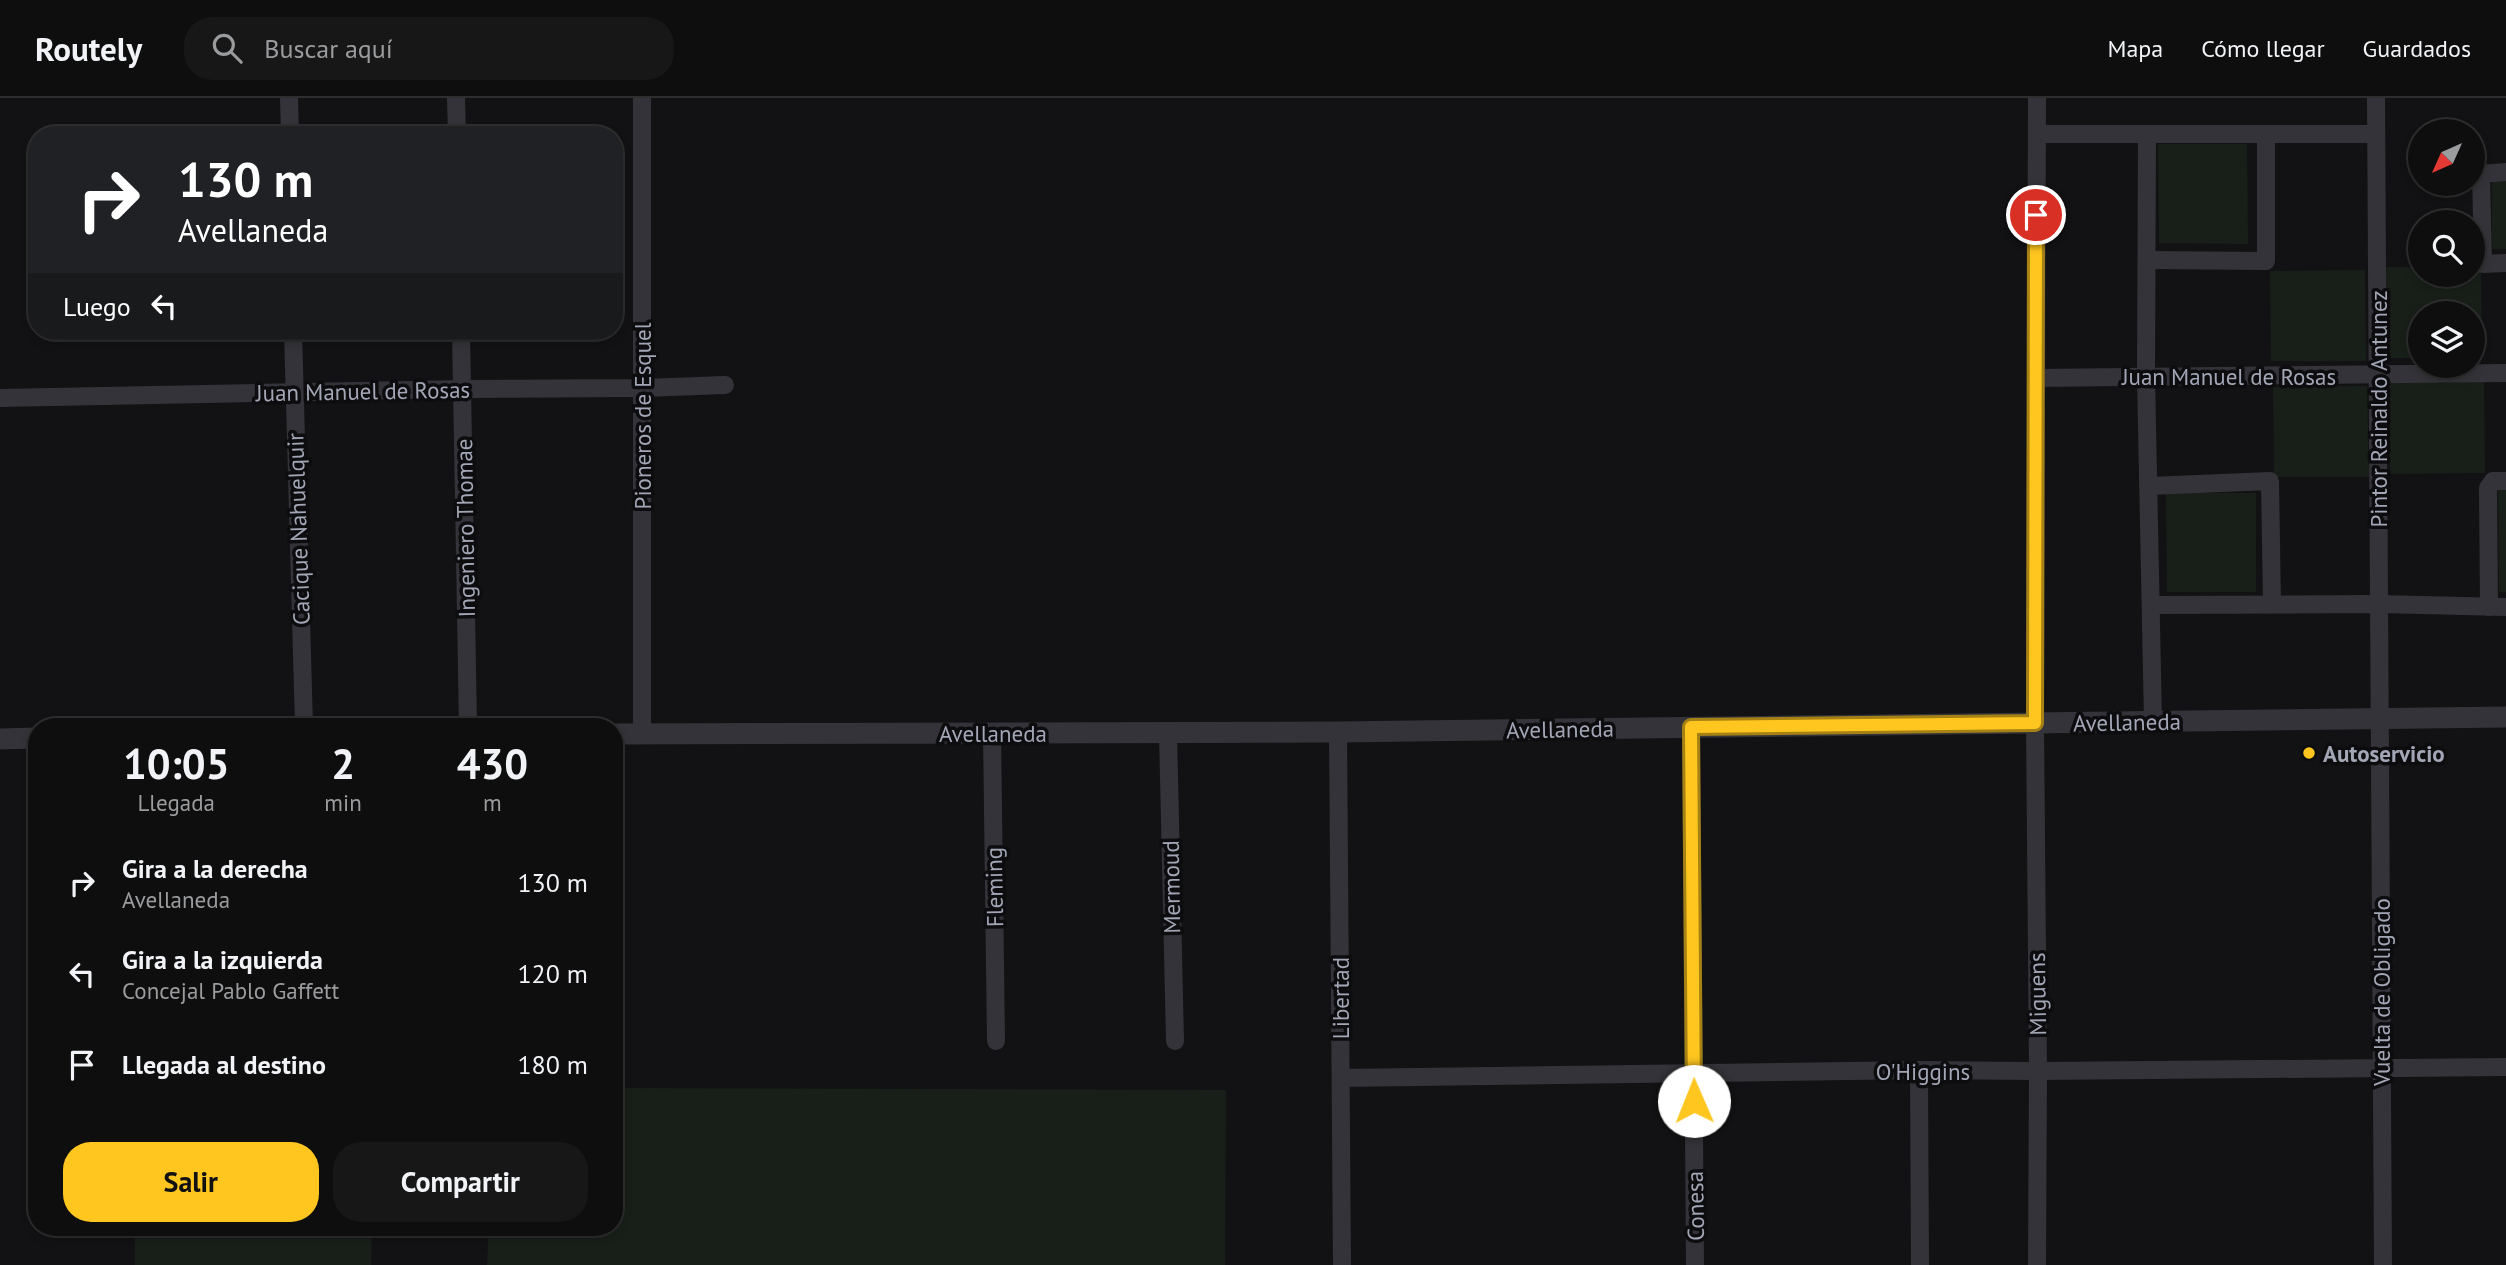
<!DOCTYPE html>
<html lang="es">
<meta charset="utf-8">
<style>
body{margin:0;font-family:"PT Sans",sans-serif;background:#171718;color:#f1f3f6;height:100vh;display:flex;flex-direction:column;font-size:26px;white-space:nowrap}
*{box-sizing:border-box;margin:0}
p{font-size:23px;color:#9b9c9e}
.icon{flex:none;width:38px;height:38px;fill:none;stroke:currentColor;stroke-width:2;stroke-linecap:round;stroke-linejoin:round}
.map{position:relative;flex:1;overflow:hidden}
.panel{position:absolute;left:28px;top:620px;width:595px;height:518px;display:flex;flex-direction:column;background:#0e0e0f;border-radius:28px;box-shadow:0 4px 10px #0003,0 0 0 2px #2e2e2f}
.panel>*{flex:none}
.banner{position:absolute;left:28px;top:28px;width:595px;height:214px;border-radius:28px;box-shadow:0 4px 10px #0003,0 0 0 2px #2e2e2f;background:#202124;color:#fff;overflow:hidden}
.needle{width:46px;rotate:225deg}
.buttons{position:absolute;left:2408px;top:21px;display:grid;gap:14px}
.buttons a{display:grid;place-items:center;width:77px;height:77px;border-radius:50%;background:#0e0e0f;box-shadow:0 4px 10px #0003,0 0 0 2px #2e2e2f;font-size:35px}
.pin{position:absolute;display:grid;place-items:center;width:60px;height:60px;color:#fff;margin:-30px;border:4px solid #fff;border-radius:50%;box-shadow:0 2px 7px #0007}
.me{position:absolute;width:77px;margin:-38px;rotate:359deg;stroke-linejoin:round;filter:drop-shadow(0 0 5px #0008)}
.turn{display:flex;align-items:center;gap:24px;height:147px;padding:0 35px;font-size:32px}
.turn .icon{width:91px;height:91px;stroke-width:2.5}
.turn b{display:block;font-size:49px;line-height:60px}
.then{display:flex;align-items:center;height:66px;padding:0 35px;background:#0003;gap:14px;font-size:26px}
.eta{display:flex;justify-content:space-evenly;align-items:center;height:119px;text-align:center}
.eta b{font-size:42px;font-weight:700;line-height:49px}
.action{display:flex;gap:14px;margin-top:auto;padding:14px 35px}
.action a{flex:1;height:80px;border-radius:28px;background:#ffc61f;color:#111;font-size:28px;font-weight:700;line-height:80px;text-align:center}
.action a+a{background:#171718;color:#f1f3f6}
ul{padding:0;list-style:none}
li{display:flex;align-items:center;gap:21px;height:91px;padding:0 35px}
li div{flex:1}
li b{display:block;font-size:26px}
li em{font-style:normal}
header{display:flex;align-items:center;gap:42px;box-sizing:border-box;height:98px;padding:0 35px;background:#0e0e0f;border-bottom:2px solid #2e2e2f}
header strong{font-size:33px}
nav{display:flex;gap:38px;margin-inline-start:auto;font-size:24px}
.search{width:490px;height:63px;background:#171718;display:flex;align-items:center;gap:18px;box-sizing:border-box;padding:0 24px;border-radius:28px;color:#9b9c9e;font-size:26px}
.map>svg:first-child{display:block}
.green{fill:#181f19}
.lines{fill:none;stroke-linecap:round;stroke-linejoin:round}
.minor{stroke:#333339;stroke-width:18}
.tertiary{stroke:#333339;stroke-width:21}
.route-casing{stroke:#a68114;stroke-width:18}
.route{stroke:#ffc61f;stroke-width:12}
.poi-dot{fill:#ffc61f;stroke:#0d0d0f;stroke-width:2.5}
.labels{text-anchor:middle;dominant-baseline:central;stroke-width:7;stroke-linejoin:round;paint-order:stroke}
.street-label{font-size:23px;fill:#a2a6b5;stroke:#0d0d0f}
.poi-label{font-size:23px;font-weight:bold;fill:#a2a6b5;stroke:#0d0d0f;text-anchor:start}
</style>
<header>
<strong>Routely</strong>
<div class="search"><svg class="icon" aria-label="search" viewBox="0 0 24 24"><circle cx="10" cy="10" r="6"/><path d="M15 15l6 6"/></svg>Buscar aquí</div>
<nav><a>Mapa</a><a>Cómo llegar</a><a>Guardados</a></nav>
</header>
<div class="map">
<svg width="2506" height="1167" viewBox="0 0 2506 1167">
<rect width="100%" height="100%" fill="#121214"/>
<g class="green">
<path d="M2158,46h89l1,100 -89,-1z"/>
<rect x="2492" y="81" width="14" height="70"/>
<path d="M2386,169h34v8h53v-8h8l1,90h-9v-44h-53v45h-33z"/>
<path d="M2365,172l1,91h-95l-1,-90z"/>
<path d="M2484,284l1,91 -95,1 -1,-91z"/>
<path d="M2367,288l2,91h-95l-1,-90z"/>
<path d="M2498,389h8v105h-7z"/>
<path d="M2166,395h90v99h-89z"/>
<path d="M614,990l612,2 -1,175h-738l2,-38h125z"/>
<path d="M135,1129h237l-1,38h-236z"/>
</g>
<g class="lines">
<g class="minor">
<path d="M289,0l1,37"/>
<path d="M456,0l1,37"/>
<path d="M642,0v636"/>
<path d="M2037,0l-2,625 3,348 -1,194"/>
<path d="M2376,0l7,1167"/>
<path d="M2037,36h339"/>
<path d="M2147,36l-1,243 7,345"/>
<path d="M2506,74l-25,2 2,90 23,-1"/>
<path d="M2147,162l119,1v-126"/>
<path d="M293,233l11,395"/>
<path d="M461,233l7,395"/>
<path d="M2036,280l470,-5"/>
<path d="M0,300l462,-9 181,-1 82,-3"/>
<path d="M2149,388l121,-5 2,123"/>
<path d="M2151,507l228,-1 127,3"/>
<path d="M2489,509l-1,-119 5,-7h13"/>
<path d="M1691,629l4,538"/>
<path d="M1338,634l4,533"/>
<path d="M992,635l4,308"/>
<path d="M1168,635l7,308"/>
<path d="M1919,972l1,195"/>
<path d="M1341,980l578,-8 119,1 468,-4"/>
</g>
<g class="tertiary">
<path d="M614,636l724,-2 1168,-15"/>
<path d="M0,641l37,-1"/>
</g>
</g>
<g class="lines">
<defs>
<path id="route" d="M1694,1003l-3,-374 344,-4 1,-508"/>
</defs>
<use href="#route" class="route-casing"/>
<use href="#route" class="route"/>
</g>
<circle class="poi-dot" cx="2309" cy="655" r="7"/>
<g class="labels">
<g class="street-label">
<text x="2229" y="278">Juan Manuel de Rosas</text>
<text transform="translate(363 293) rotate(-1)">Juan Manuel de Rosas</text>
<text transform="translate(2378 311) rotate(-90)">Pintor Reinaldo Antunez</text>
<text transform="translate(642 318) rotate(-90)">Pioneros de Esquel</text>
<text transform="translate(465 430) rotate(-91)">Ingeniero Thomae</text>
<text transform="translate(298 431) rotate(-92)">Cacique Nahuelquir</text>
<text transform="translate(2127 624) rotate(-1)">Avellaneda</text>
<text transform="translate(1560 631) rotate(-1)">Avellaneda</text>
<text x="993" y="635">Avellaneda</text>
<text transform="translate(994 789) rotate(-91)">Fleming</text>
<text transform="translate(1171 789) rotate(-91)">Mermoud</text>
<text transform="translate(2381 894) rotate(-90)">Vuelta de Obligado</text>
<text transform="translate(2037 896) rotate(-91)">Miguens</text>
<text transform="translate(1340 900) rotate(-90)">Libertad</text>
<text x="1923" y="973">O'Higgins</text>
<text transform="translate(1695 1108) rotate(-91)">Conesa</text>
</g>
<g class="poi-label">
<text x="2323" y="655">Autoservicio</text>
</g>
</g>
</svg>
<div class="buttons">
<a><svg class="needle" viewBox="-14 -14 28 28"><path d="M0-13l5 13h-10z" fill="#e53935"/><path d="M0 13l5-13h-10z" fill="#9b9c9e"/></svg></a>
<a><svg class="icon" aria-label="search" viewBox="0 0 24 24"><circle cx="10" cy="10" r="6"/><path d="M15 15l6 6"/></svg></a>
<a><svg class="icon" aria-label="layers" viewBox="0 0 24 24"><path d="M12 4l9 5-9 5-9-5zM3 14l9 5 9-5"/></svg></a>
</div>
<div class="pin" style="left:2036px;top:117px;background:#d93025"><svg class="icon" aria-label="arrive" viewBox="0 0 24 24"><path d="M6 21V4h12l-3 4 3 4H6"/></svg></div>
<svg class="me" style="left:1694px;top:1003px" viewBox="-20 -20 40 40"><circle r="19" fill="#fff"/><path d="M0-13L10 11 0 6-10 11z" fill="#ffc61f"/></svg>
<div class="banner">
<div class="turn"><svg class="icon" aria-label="right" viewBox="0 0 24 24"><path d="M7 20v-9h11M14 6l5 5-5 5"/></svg><div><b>130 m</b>Avellaneda</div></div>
<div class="then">Luego<svg class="icon" aria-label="left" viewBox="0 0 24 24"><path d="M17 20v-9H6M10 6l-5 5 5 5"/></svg></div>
</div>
<section class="panel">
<div class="eta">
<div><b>10:05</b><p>Llegada</p></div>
<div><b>2</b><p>min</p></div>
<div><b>430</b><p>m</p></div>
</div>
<ul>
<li><svg class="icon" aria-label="right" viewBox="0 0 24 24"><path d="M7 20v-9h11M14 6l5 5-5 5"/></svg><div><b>Gira a la derecha</b><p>Avellaneda</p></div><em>130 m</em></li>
<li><svg class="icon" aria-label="left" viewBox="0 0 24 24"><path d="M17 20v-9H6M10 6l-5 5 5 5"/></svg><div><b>Gira a la izquierda</b><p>Concejal Pablo Gaffett</p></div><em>120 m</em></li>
<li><svg class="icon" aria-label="arrive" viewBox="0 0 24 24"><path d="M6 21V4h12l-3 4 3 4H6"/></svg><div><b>Llegada al destino</b></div><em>180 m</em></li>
</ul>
<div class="action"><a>Salir</a><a>Compartir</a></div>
</section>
</div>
